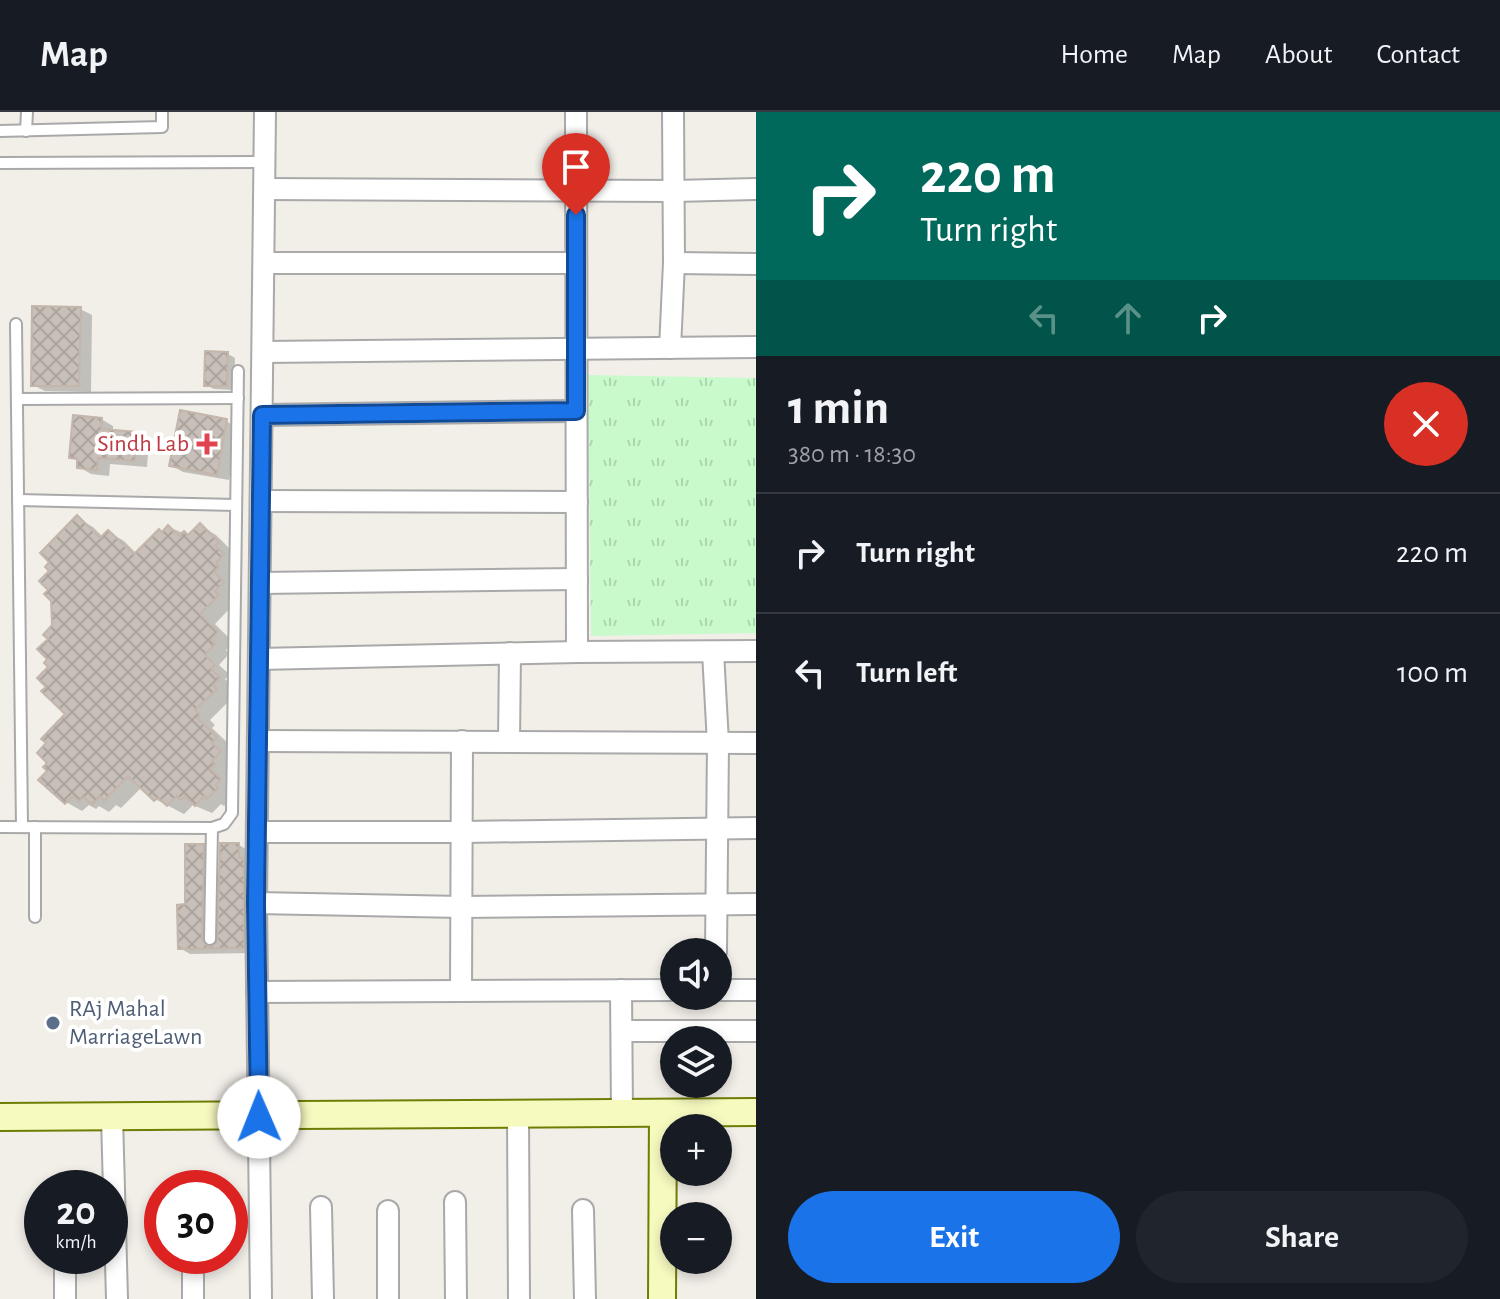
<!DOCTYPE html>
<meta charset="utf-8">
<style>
body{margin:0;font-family:"Alegreya Sans",sans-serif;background:#20242c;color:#f1f3f6;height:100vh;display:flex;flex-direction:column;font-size:30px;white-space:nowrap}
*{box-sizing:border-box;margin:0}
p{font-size:26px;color:#9ea1a6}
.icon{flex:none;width:44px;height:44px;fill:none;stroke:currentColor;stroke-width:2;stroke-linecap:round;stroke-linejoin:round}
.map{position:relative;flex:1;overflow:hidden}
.details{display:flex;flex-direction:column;background:#171b24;width:744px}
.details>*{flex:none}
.guide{background:#00695c;color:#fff;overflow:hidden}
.buttons{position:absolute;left:660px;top:826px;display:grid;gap:16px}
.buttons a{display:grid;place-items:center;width:72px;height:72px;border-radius:50%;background:#171b24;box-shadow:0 4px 12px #0003;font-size:40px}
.speed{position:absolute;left:24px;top:1058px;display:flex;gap:16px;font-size:40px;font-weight:700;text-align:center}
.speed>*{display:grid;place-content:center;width:104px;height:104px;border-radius:50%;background:#171b24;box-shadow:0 4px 12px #0003;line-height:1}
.speed small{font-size:20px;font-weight:400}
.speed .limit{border:12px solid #d22;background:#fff;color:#111}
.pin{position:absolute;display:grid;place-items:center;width:68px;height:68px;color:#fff;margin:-82px -34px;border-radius:50% 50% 50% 0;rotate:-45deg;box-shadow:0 0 8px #0007}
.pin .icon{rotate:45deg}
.me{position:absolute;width:88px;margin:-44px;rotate:359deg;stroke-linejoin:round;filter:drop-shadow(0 0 6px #0008)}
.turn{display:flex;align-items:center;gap:28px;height:168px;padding:0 32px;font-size:36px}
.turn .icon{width:104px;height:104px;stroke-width:2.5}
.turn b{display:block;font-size:56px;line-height:68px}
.lanes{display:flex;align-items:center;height:76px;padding:0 32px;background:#0003;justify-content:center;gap:40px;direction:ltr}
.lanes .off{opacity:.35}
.round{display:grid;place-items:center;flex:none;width:84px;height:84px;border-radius:42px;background:#20242c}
.head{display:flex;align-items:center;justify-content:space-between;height:136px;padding:0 32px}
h1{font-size:48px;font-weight:700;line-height:60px}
.action{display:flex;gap:16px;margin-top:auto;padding:16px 32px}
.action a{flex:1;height:92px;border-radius:48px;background:#1a73e8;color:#fff;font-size:32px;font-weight:700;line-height:92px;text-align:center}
.action a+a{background:#20242c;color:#f1f3f6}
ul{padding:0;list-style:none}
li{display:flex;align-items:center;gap:24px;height:120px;padding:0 32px;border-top:2px solid #363941}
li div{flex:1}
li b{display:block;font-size:30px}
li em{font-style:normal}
header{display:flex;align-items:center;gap:48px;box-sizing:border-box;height:112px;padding:0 40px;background:#171b24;border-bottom:2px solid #363941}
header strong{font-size:38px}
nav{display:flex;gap:44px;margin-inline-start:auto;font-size:28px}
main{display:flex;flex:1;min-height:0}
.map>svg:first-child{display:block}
.park{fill:url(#park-tufts)}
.shadow{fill:#0003}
.building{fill:url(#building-cross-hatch);stroke:#c4b6ab;stroke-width:2}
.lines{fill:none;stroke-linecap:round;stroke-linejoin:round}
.lane-casing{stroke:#a9a9a9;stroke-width:14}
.street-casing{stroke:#a9a9a9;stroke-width:24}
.secondary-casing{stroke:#707d05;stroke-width:30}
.lane{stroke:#fff;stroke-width:10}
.street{stroke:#fff;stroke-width:20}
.secondary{stroke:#f7fabf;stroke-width:26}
.route-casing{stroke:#114b97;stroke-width:20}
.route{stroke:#1a73e8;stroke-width:14}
.health-dot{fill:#e0444e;stroke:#fff;stroke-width:3}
.service-dot{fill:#5c6f8a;stroke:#fff;stroke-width:3}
.labels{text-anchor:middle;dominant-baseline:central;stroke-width:8;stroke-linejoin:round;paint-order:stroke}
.health-label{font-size:24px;fill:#be3a42;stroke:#fff;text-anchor:end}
.service-label{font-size:24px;fill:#4e5e75;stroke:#fff;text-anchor:start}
</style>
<header>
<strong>Map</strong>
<nav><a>Home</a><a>Map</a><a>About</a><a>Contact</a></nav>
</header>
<main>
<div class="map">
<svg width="756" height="1187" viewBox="0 0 756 1187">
<defs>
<pattern id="park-tufts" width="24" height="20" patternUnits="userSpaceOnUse" patternTransform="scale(2)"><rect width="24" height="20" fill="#c8facc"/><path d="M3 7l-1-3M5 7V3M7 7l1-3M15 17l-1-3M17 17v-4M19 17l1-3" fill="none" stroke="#acd6af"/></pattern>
<pattern id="building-cross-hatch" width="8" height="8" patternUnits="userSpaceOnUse" patternTransform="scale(2)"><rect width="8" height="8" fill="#c7bfb8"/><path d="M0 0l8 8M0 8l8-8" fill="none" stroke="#aba49e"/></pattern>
</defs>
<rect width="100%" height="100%" fill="#f2efe9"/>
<path class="park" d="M588,263l168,3v255l-165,3z"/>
<g class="shadow">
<path d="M80,197l12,6 -1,77 -46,-1 -12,-6z"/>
<path d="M228,242l7,4 -1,32 -20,-1 -8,-4z"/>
<path d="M101,307l12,7v6l24,2 12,7 -2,26 -37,-3 -1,12 -18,-2 -12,-7v-6l-8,-4z"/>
<path d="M226,309l12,7 -9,52 -46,-8 -12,-7z"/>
<path d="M77,406l16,9 10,10 5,-5 16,9 13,13 32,-27 21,9 10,-10 16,9 17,17 -4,4 9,9 -8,8 4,3 -6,6 10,10 -8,9 3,4 -18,19 18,18 -7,8 3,4 -10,11 11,10 -5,4 9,9 -7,7 4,4 -21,21 5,5 -3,3 20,19 -5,6 9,8 -10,10 4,3 -5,5 10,10 -2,8 -9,9 -3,-2 -9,9 -19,-8 -9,9 -29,-15 -13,-12 -21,21 -5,-3 -7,7 -10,-6 -3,3 -7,-4 -7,6 -16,-9 -17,-31 19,-57 -19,-27 1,-48 4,-14 -2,-54z"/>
<path d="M239,733l10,6 4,102 -63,1 -10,-6 7,-42 16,-60 10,5 -1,98 8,-9z"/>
</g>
<g class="building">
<path d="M32,194l49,1 -2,79h-48z"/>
<path d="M205,239l23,1 -1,34h-23z"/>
<path d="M180,298l47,9 -10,56 -48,-9z"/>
<path d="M73,303l29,3 -1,11 37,3 -3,29 -37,-3 -1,12 -20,-2v-9l-8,-1z"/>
<path d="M77,403l23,23 8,-8 26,24 25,-25 3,3 6,-7 11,11 5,-5 4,4 12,-12 19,19 -4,4 9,8 -8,9 3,3 -5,6 10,10 -9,9 4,4 -19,19 18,18 -7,8 4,4 -10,11 10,10 -4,4 9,9 -7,7 4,4 -22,21 5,5 -3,3 20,19 -5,6 9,8 -9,10 3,3 -5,5 11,10 -5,6 2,3 -11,11 -3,-3 -9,10 -10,-10 -4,4 -4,-4 -10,10 -9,-8 -4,3 -26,-25 -24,25 -4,-5 -8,9 -8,-8 -5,4 -6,-5 -8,8 -27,-24 9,-9 -4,-4 4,-4 -10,-10 9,-10 -5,-4 24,-25 -24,-23 5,-4 -9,-9 11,-11 -4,-4 3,-4 -10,-10 11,-10 -5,-4 9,-10 -1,-24 -7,-7 4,-4 -9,-9 10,-10 -4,-4 4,-5 -9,-9z"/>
<path d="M220,731h19v15h5v90l-66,1 -1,-44 8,-1v-60h19l-2,96 7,7 8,-5z"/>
</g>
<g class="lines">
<defs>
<g id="lane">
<path d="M0,19l162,-4v-15"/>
<path d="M26,19l1,-19"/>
<path d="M0,51l265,-1"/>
<path d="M16,212l6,503"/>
<path d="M17,287l221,-1"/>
<path d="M18,388l218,5"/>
<path d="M0,715l212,1 12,-4 8,-11 6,-442"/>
<path d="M35,805v-90"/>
<path d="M210,827l2,-111"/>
</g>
<g id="street">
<path d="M576,0l1,540"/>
<path d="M265,77l409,2 82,-2"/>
<path d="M264,151h312"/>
<path d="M674,151l82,1"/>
<path d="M670,236l4,-85 -1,-151"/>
<path d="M263,240l493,-5"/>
<path d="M262,303l314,-4"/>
<path d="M261,389l316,1"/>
<path d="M260,471l317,-4"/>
<path d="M713,540l5,91 -2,209"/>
<path d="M259,547l318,-7 179,-1"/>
<path d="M258,629l498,2"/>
<path d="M509,629l1,-88"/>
<path d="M257,720h206l293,-4"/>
<path d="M256,791l206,4 294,-3"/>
<path d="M621,878l1,123"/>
<path d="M718,878h38"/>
<path d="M461,879l1,-250"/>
<path d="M257,880l417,-2"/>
<path d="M622,919h134"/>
<path d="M518,1002l1,185"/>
<path d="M112,1005l5,182"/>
<path d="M455,1090l1,97"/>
<path d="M321,1095l2,92"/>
<path d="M583,1098l2,89"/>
<path d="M65,1187v-43"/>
<path d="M193,1187v-43"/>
<path d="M261,1187l-5,-396 9,-791"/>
<path d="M388,1187v-88"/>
</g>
<g id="secondary">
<path d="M0,1005l756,-5"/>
<path d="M662,1187l1,-186"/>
</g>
</defs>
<use href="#lane" class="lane-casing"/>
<use href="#street" class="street-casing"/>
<use href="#secondary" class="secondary-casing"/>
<use href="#lane" class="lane"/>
<use href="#street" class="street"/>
<use href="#secondary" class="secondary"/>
</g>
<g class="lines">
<defs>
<path id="route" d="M259,1005l-3,-214 6,-488 314,-4v-196"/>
</defs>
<use href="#route" class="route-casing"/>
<use href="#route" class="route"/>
</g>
<path class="health-dot" d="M203 320h8v8h8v8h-8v8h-8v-8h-8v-8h8z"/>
<circle class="service-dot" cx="53" cy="911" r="8"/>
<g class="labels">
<g class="health-label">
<text x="189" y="332">Sindh Lab</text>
</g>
<g class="service-label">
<text x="69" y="897">RAj Mahal<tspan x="69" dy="28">MarriageLawn</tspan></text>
</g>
</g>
</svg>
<div class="buttons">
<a><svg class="icon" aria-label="sound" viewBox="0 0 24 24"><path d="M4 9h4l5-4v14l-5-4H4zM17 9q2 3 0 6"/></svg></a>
<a><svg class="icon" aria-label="layers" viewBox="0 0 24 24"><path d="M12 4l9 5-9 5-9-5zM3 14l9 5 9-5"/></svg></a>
<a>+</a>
<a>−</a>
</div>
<div class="speed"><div>20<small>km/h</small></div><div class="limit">30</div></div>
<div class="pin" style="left:576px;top:103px;background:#d93025"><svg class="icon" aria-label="arrive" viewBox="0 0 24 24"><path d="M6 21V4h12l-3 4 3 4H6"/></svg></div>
<svg class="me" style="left:259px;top:1005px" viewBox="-20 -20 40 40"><circle r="19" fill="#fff"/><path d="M0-13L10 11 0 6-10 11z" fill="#1a73e8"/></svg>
</div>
<section class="details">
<div class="guide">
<div class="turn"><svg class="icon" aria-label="right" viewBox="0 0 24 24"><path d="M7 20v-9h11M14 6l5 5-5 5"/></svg><div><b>220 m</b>Turn right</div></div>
<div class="lanes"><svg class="icon off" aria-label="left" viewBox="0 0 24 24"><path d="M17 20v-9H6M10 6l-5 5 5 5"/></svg><svg class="icon off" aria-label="ahead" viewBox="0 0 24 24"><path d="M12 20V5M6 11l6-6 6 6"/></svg><svg class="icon" aria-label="right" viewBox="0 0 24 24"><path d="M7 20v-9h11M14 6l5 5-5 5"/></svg></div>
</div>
<div class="head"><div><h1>1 min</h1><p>380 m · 18:30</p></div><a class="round" style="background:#d93025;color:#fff"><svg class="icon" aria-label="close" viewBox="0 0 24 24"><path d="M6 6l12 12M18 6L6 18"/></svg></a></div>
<ul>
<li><svg class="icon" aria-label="right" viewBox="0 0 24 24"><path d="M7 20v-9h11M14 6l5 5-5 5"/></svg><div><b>Turn right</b></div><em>220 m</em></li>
<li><svg class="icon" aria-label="left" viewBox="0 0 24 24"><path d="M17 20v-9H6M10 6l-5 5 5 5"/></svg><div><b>Turn left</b></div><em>100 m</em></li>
</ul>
<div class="action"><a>Exit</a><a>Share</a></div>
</section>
</main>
